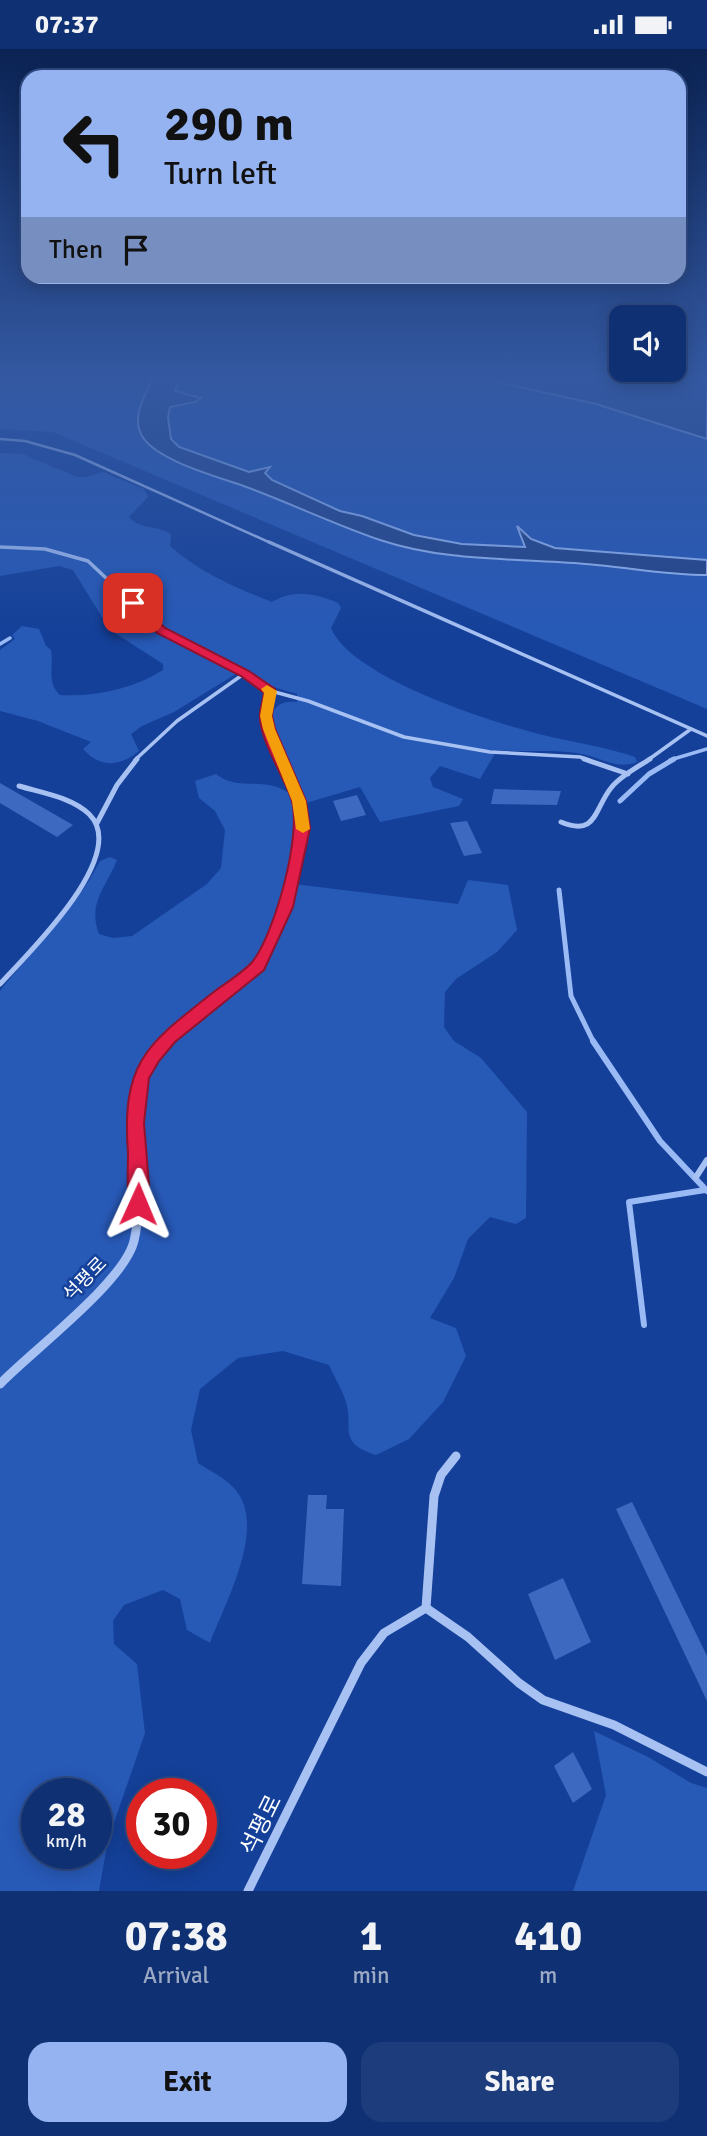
<!DOCTYPE html>
<meta charset="utf-8">
<style>
body{margin:0;font-family:Signika,"Noto Sans KR",sans-serif;background:#1d3c7b;color:#f1f3f6;height:100vh;display:flex;flex-direction:column;font-size:26px;white-space:nowrap}
*{box-sizing:border-box;margin:0}
p{font-size:23px;color:#9ba9c4}
.icon{flex:none;width:38px;height:38px;fill:none;stroke:currentColor;stroke-width:2;stroke-linecap:round;stroke-linejoin:round}
.map{position:relative;height:1842px;overflow:hidden}
.sheet{display:flex;flex-direction:column;background:#0f3073;flex:1}
.sheet>*{flex:none}
.hud{position:absolute;left:21px;top:21px;width:665px;height:214px;border-radius:21px;box-shadow:0 4px 18px #0003,0 0 0 2px #2f4b85;background:#95b2f1;color:#111;overflow:hidden}
.fabs{position:absolute;left:609px;top:256px;display:grid;gap:14px}
.fabs a{display:grid;place-items:center;width:77px;height:77px;border-radius:14px;background:#0f3073;box-shadow:0 4px 18px #0003,0 0 0 2px #2f4b85;font-size:35px}
.speed{position:absolute;left:21px;top:1729px;display:flex;gap:14px;font-size:35px;font-weight:700;text-align:center}
.speed>*{display:grid;place-content:center;width:91px;height:91px;border-radius:50%;background:#0f3073;box-shadow:0 4px 18px #0003,0 0 0 2px #2f4b85;line-height:1}
.speed small{font-size:18px;font-weight:400}
.speed .limit{border:10px solid #d22;background:#fff;color:#111}
.pin{position:absolute;display:grid;place-items:center;width:60px;height:60px;color:#fff;margin:-30px;border-radius:14px;box-shadow:0 4px 10px #0006}
.me{position:absolute;width:77px;margin:-38px;rotate:1deg;stroke-linejoin:round;filter:drop-shadow(0 0 5px #0008)}
.turn{display:flex;align-items:center;gap:24px;height:147px;padding:0 28px;font-size:32px}
.turn .icon{width:91px;height:91px;stroke-width:2.5}
.turn b{display:block;font-size:49px;line-height:60px}
.then{display:flex;align-items:center;height:66px;padding:0 28px;background:#0003;gap:14px;font-size:26px}
.eta{display:flex;justify-content:space-evenly;align-items:center;height:119px;text-align:center}
.eta b{font-size:42px;font-weight:800;line-height:49px}
.cta{display:flex;gap:14px;margin-top:auto;padding:14px 28px}
.cta a{flex:1;height:80px;border-radius:21px;background:#95b2f1;color:#111;font-size:28px;font-weight:800;line-height:80px;text-align:center}
.cta a+a{background:#1d3c7b;color:#f1f3f6}
.status{display:flex;justify-content:space-between;align-items:center;height:49px;padding:0 35px;background:#0f3073;direction:ltr}
.status svg{height:19px;fill:currentColor}
.map>svg:first-child{display:block}
.green{fill:#2759b7;fill-rule:evenodd}
.water{fill:#244487;stroke:#99baf5;stroke-width:2}
.lines{fill:none;stroke-linecap:round;stroke-linejoin:round}
.stream-far2{stroke:#99baf5;stroke-width:3.5}
.stream-far1{stroke:#99baf5;stroke-width:5}
.stream{stroke:#99baf5;stroke-width:6}
.building{fill:#3d69c0}
.service-far4{stroke:#a7c1f3;stroke-width:2.5}
.service-far3{stroke:#a7c1f3;stroke-width:3.5}
.service-far2{stroke:#a7c1f3;stroke-width:5}
.service-far1{stroke:#a7c1f3;stroke-width:6}
.service{stroke:#a7c1f3;stroke-width:9}
.minor-far2{stroke:#a7c1f3;stroke-width:5}
.minor-far1{stroke:#a7c1f3;stroke-width:6}
.minor{stroke:#a7c1f3;stroke-width:9}
.route{fill:#e11d48;stroke:#92132f;stroke-width:2}
.slow{fill:#f59e0b}
.labels{text-anchor:middle;dominant-baseline:central;stroke-width:5;stroke-linejoin:round;paint-order:stroke}
.street-label{font-size:19px;fill:#fff;stroke:#144099}
.near-street-label{font-size:23px;fill:#fff;stroke:#144099}
</style>
<div class="status"><b>07:37</b><svg viewBox="0 0 49 12"><path d="M0 12V9h3v3zM5 12V6h3v6zM10 12V3h3v9zM15 12V0h3v12zM26 1h20v11H26zM47 4h2v5h-2z"/></svg></div>
<div class="map">
<svg width="707" height="1842" viewBox="0 0 707 1842">
<rect width="100%" height="100%" fill="#144099"/>
<g class="green">
<path d="M0,328h475l121,27 111,35v270l-654,-277 -53,-3z"/>
<path d="M0,404l23,1 54,23h9l17,-5 41,17 4,8 -19,20c11,13 29,8 42,17l-1,12c31,27 64,41 102,56 22,-13 43,-9 66,1l3,5 -10,20c20,50 165,96 216,108 30,7 59,11 88,21l2,5c-17,7 -30,-1 -47,-6 -29,-8 -62,-3 -93,-6l-17,29 -40,-13 -10,12 3,9 30,12 -4,7 -79,16 -20,-35 -54,16 -32,-75 -2,-15c6,-10 13,-12 25,-11v-8l-27,-8 -26,-17 -70,43 -32,14 -11,8 8,17c-19,16 -39,17 -56,-2l8,-7 -53,-21 -38,-10v-61l15,-11 -3,-4 10,-9 17,3 7,17 5,4c3,17 -5,32 9,45 35,2 73,-6 103,-25v-6l-53,-34 -37,-60 -14,-4 -59,10z"/>
<path d="M216,725c24,19 47,0 76,21l6,32 -12,56 172,21 10,-24 40,5 9,45 -20,22 -41,27 -11,13 -1,35 10,14 27,17 46,54 -1,106 -10,6 -26,-7 -22,22 -14,39 -24,40 26,10 10,28 -23,46 -34,37 -33,16c-39,-13 -22,-25 -30,-53 -4,-13 -12,-25 -17,-37l-46,-14 -45,7 -38,31 -9,41 7,33c12,8 27,15 36,25 35,38 -10,116 -24,155l-23,-13 -7,-31 -17,-9 -39,15 -11,16 1,23 23,20 8,69 -37,107 -9,51h-99v-900c34,-44 74,-80 100,-130l10,-4 7,3c-10,26 -30,43 -18,74l14,4 19,-2 75,-52 14,-16 4,-38 -10,-19 -16,-13 -4,-17zM37,1745h59v59h-59z"/>
<path d="M594,1682l54,26 43,26 16,5v103h-134l33,-96z"/>
</g>
<g class="water">
<path d="M154,328h26l-5,14 26,7 -6,4 -25,5 -2,11 3,21 8,8 70,25 21,-5 -5,6 7,7 68,31 22,5 52,19 48,9 63,3 -8,-21 14,13 24,9 152,12v15c-41,0 -81,-8 -122,-11 -69,-6 -139,-2 -205,-24 -47,-16 -92,-38 -139,-55 -26,-9 -85,-25 -99,-49 -11,-20 3,-41 12,-59z"/>
<path d="M475,328h232v62l-111,-35z"/>
</g>
<g class="lines">
<g class="stream-far2">
<path d="M0,595l10,-6"/>
<path d="M670,711l37,-11"/>
</g>
<g class="stream-far1">
<path d="M620,752l29,-27 25,-15"/>
<path d="M559,841l12,106 23,47"/>
</g>
<g class="stream">
<path d="M593,992l67,100 47,50"/>
<path d="M644,1276l-15,-123 76,-12"/>
</g>
</g>
<g class="building">
<path d="M0,734l73,42 -16,12 -57,-34z"/>
<path d="M494,740l67,2 -4,14 -66,-1z"/>
<path d="M357,746l9,20 -25,6 -8,-20z"/>
<path d="M467,772l15,32 -18,3 -14,-33z"/>
<path d="M308,1446h19l-1,14h18l-3,77 -39,-2z"/>
<path d="M632,1453l75,154v45l-91,-192z"/>
<path d="M563,1529l28,64 -36,18 -27,-66z"/>
<path d="M573,1703l19,37 -19,14 -19,-37z"/>
</g>
<g class="lines">
<path class="service-far4" d="M0,390l25,2 50,14 198,89"/>
<g class="service-far3">
<path d="M269,493l438,194"/>
<path d="M0,498l45,2 43,12 73,69 84,43 26,18 37,10 96,36 86,15 90,5 9,3"/>
<path d="M135,711l42,-39 68,-48"/>
<path d="M648,711l43,-31"/>
</g>
<g class="service-far2">
<path d="M584,710l44,15"/>
<path d="M561,773c36,15 33,-13 50,-34 9,-12 27,-21 39,-29"/>
<path d="M97,774l20,-38 20,-26"/>
<path d="M0,935c27,-30 131,-129 89,-170 -18,-17 -47,-21 -70,-28"/>
</g>
<path class="service-far1" d="M696,1128l11,-17"/>
<g class="service">
<path d="M426,1559l42,29 51,46 24,17 71,25 93,47"/>
<path d="M426,1559l8,-112 7,-21 15,-19"/>
<path d="M248,1842l113,-228 23,-30 42,-25"/>
</g>
<path class="minor-far2" d="M271,642l-5,25 15,44"/>
<path class="minor-far1" d="M164,994l95,-78 26,-58 13,-46 4,-47 -22,-55"/>
<path class="minor" d="M0,1335c33,-34 124,-102 134,-143 12,-50 -10,-120 8,-165 5,-13 15,-24 24,-35"/>
</g>
<linearGradient id="sky" x2="0" y2="1"><stop stop-color="#0b2354"/><stop offset="0.56" stop-color="#3459a2"/><stop offset="1" stop-color="#3459a2" stop-opacity="0"/></linearGradient>
<rect width="707" height="586" fill="url(#sky)"/>
<path class="route" d="M130,551h7l28,28 84,43 26,18 -3,27 3,13 31,72 4,27 -17,79 -29,63 -89,72 -16,19 -10,17 -5,45 5,62 -5,26 -6,2 -7,-2c-5,-11 -3,-44 -3,-58 -7,-93 20,-109 87,-162 12,-9 29,-19 38,-30 22,-29 50,-129 38,-163 -8,-23 -33,-61 -31,-85 1,-6 3,-14 4,-20l-23,-17 -84,-43 -27,-28z"/>
<path class="slow" d="M267,636l10,6 -5,25 3,13 31,72 4,28 -7,4 -7,-4 -4,-28 -29,-72 -3,-13 4,-23 -3,-4z"/>
<g class="labels">
<g class="street-label">
<text transform="translate(85 1230) rotate(-46)">석평로</text>
</g>
<g class="near-street-label">
<text transform="translate(261 1776) rotate(-64)">석평로</text>
</g>
</g>
</svg>
<div class="fabs">
<a><svg class="icon" aria-label="sound" viewBox="0 0 24 24"><path d="M4 9h4l5-4v14l-5-4H4zM17 9q2 3 0 6"/></svg></a>
</div>
<div class="speed"><div>28<small>km/h</small></div><div class="limit">30</div></div>
<div class="pin" style="left:133px;top:554px;background:#d93025"><svg class="icon" aria-label="arrive" viewBox="0 0 24 24"><path d="M6 21V4h12l-3 4 3 4H6"/></svg></div>
<svg class="me" style="left:138px;top:1155px" viewBox="-20 -20 40 40"><path d="M0-17L14 15 0 8-14 15z" fill="#e11d48" stroke="#fff" stroke-width="4"/></svg>
<div class="hud">
<div class="turn"><svg class="icon" aria-label="left" viewBox="0 0 24 24"><path d="M17 20v-9H6M10 6l-5 5 5 5"/></svg><div><b>290 m</b>Turn left</div></div>
<div class="then">Then<svg class="icon" aria-label="arrive" viewBox="0 0 24 24"><path d="M6 21V4h12l-3 4 3 4H6"/></svg></div>
</div>
</div>
<section class="sheet">
<div class="eta">
<div><b>07:38</b><p>Arrival</p></div>
<div><b>1</b><p>min</p></div>
<div><b>410</b><p>m</p></div>
</div>
<div class="cta"><a>Exit</a><a>Share</a></div>
</section>
